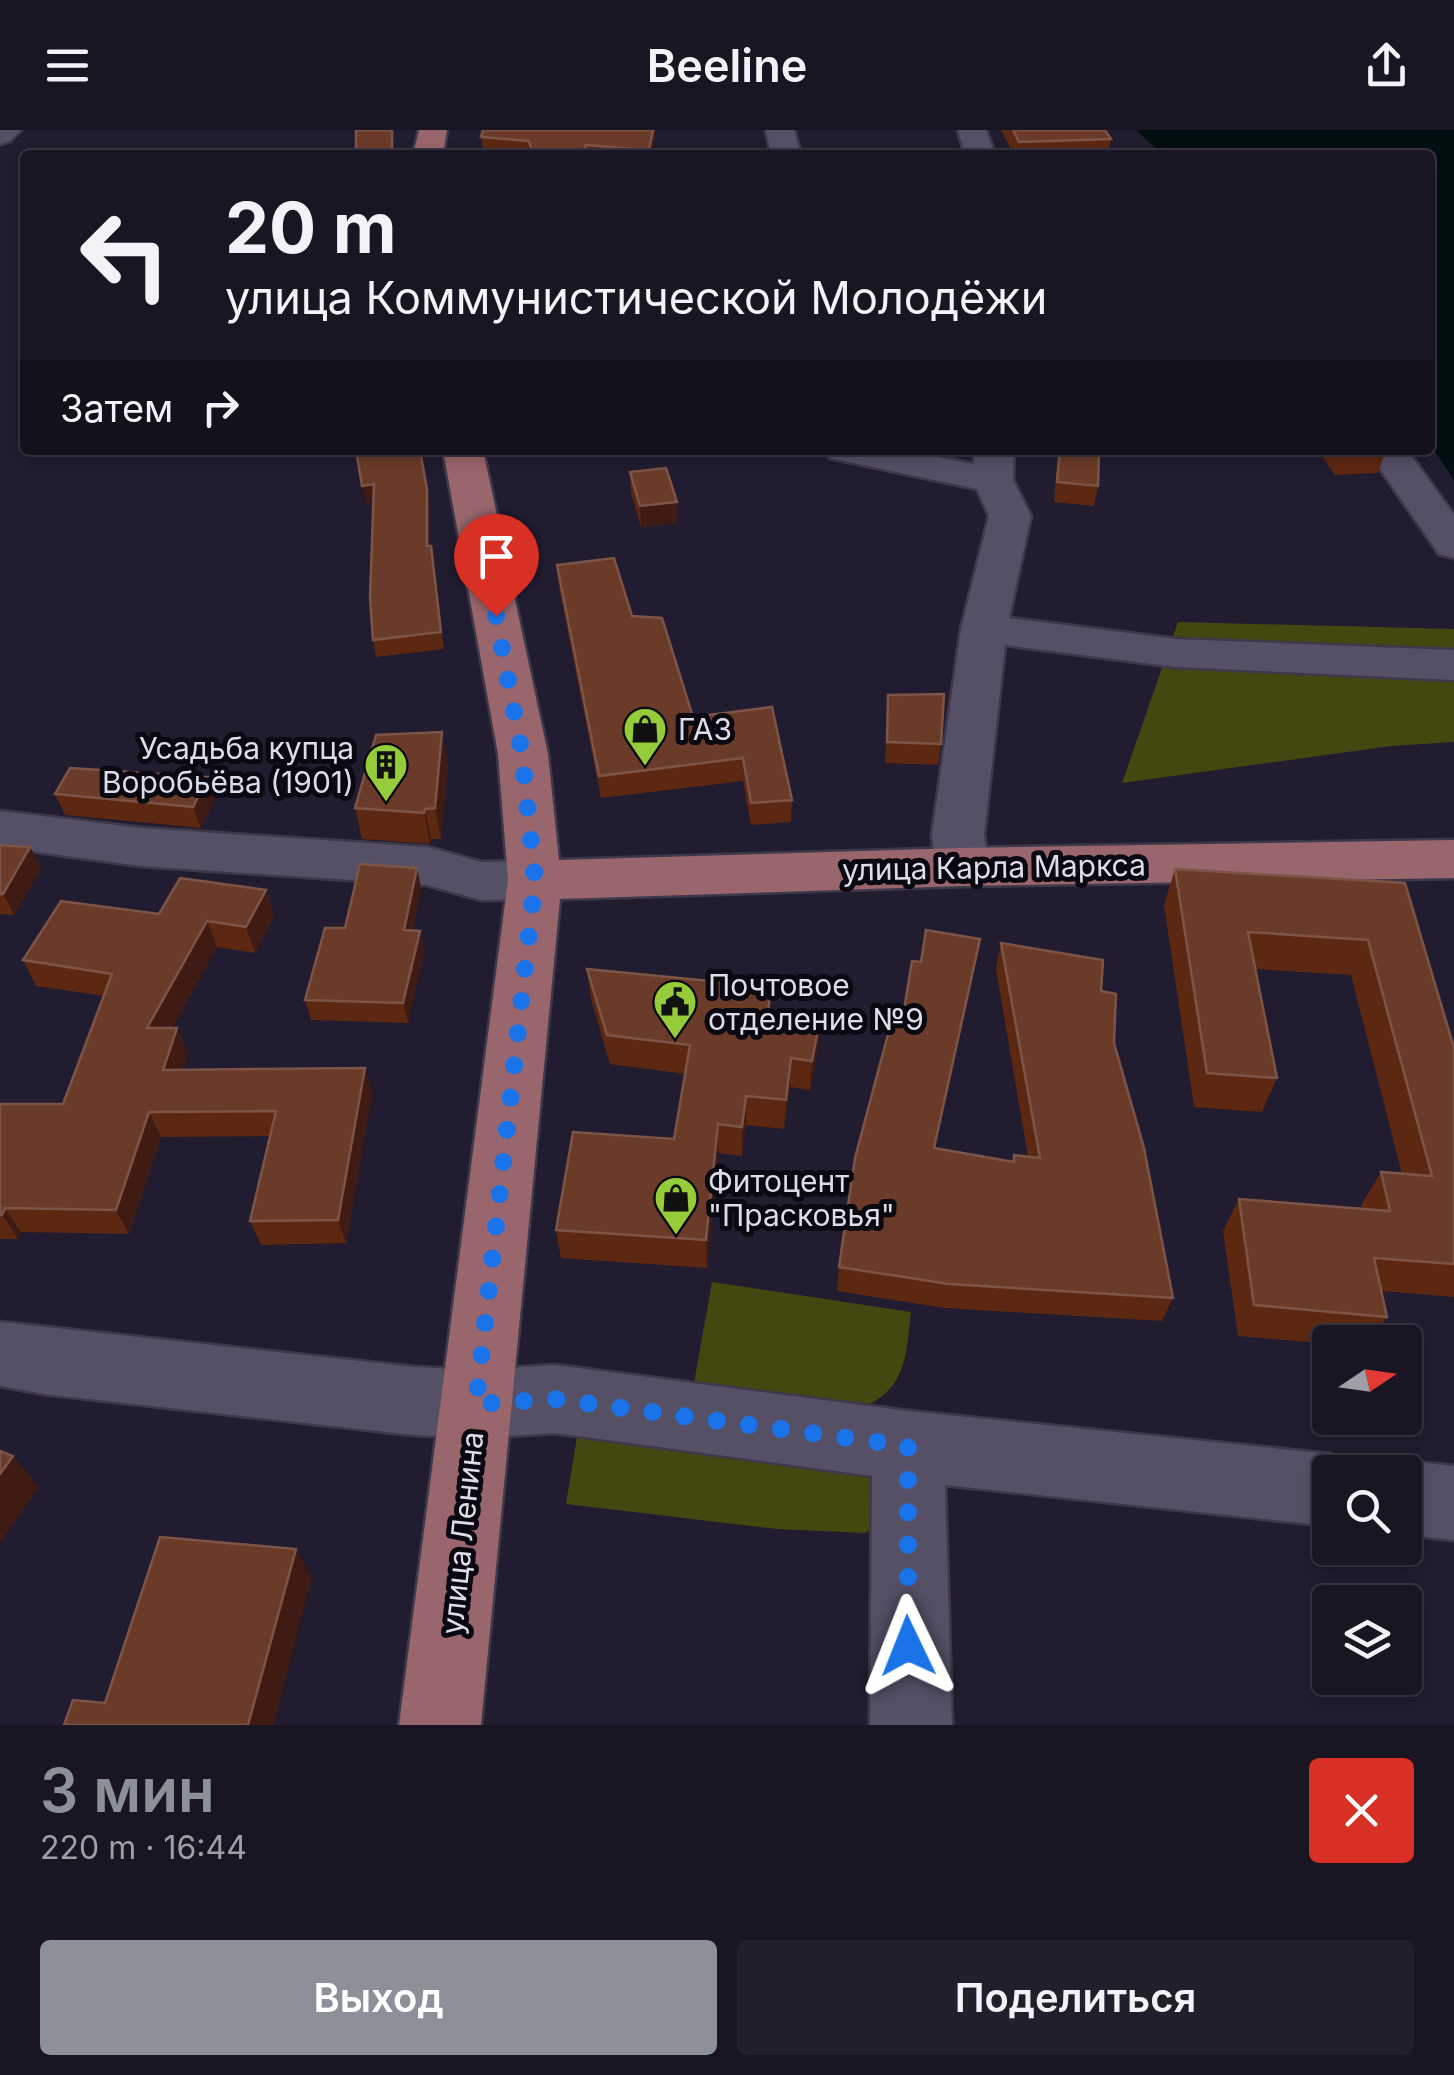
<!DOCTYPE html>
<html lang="ru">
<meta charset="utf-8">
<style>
body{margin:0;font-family:Inter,sans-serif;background:#221e2b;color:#f1f3f6;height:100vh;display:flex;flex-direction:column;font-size:38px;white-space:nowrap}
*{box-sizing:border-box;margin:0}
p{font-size:32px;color:#9f9fa6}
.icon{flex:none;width:55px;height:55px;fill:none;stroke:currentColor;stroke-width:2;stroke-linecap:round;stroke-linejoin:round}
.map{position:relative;height:1595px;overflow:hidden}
.side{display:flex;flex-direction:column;background:#191523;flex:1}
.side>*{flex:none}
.guide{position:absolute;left:20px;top:20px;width:1415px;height:305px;border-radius:10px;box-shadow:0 5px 15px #0003,0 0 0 2px #373441;background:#191523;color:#f1f3f6;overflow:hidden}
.needle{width:65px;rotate:77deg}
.buttons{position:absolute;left:1312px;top:1195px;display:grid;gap:20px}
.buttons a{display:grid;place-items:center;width:110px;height:110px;border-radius:10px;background:#191523;box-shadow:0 5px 15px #0003,0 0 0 2px #373441;font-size:50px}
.pin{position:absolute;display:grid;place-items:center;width:85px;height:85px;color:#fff;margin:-102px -42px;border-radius:50% 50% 50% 0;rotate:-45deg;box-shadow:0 0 10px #0007}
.pin .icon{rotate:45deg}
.me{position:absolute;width:110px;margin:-55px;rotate:358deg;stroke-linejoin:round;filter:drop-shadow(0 0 8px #0008)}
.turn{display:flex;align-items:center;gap:35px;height:210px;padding:0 40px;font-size:45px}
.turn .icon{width:130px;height:130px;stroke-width:2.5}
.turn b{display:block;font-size:70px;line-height:85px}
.then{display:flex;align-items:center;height:95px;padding:0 40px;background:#0003;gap:20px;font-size:38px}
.round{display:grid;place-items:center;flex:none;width:105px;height:105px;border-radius:10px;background:#221e2b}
.headline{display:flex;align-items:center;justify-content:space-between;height:170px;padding:0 40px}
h1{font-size:60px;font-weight:600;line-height:75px;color:#8c9099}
.primary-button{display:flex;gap:20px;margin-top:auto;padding:20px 40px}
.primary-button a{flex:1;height:115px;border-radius:10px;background:#8c9099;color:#fff;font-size:40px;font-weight:600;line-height:115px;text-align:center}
.primary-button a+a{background:#221e2b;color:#f1f3f6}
header{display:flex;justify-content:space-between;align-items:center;height:130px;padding:0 40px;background:#191523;font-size:45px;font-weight:600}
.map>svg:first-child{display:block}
.green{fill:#444810}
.water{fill:#020f11}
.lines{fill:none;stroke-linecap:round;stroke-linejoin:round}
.minor-casing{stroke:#3e394a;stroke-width:5}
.major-casing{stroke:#3e394a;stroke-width:5}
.minor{fill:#565067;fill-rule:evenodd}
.major{fill:#9a666d;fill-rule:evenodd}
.wall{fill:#5d2812}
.shaded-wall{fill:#3f1b14}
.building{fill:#6b3b29;stroke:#7d5448;stroke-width:2.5}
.route{stroke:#1a73e8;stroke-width:18;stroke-dasharray:0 32.4}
.labels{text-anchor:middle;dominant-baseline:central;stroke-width:10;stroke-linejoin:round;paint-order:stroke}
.poi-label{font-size:30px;fill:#dfdcea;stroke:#0a0810;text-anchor:start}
.street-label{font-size:30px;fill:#dfdcea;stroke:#0a0810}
</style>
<header><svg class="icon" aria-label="menu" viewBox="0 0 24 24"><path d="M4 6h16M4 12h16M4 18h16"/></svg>Beeline<svg class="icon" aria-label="share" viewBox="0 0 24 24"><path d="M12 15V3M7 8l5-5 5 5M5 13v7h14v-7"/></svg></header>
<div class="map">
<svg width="1454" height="1595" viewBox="0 0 1454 1595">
<rect width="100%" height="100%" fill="#211c2f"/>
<g class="green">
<path d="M1178,492l276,7v113l-63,4 -269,37z"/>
<path d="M712,1152l199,30c-5,38 -3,75 -44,93l-173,-22z"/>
<path d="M609,1305l263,39 12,49 -20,10 -88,-4 -210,-25 11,-67z"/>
</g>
<path class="water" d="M1136,0h318v350l-24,-36v-289h-267z"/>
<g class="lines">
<defs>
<g id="minor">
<path d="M0,0h21l-11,11 -10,3z"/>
<path d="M766,0h28l7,25h-30z"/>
<path d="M958,0h28l9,25h-30z"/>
<path d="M824,320h79l71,14v-14h40l-1,30 18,36 -22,102 167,21 278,11v30l-278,-13 -171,-22 -21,190 5,32 -8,13 -19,6 -19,-6 -8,-13 -3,-32 29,-206 28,-113 -12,-27 -147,-31z"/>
<path d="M1367,320h40l47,65v43l-15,-4z"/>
<path d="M0,681l141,17 286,19 54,15 54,-1 19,5 8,14 -8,14 -19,5 -54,1 -54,-15 -286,-19 -141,-19z"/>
<path d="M0,1192l414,45 62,3 79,-5 353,46 422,43 26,10 3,8h-29v54l-385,-41 7,240h-82l2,-249 -317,-43 -79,5 -62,-3 -370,-41 -44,-8z"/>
<path d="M1405,1331l49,5v74l-49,-5v-63h-26z"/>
</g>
<g id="major">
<path d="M419,0h28l-4,25h-30z"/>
<path d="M443,320h40l65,304 11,106 403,-12 492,-8v38l-492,8 -402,13 -79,826h-82l109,-845 -10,-126z"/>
</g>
</defs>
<use href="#minor" class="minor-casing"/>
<use href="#major" class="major-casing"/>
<use href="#minor" class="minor"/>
<use href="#major" class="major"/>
</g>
<g class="wall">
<path d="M483,0h173l-5,25h-120l-1,-3 -47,-4 -2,-11z"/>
<path d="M1001,0h104l6,9 -3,16h-94z"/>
<path d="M356,320l74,55v41l14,103 -68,8 -3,-17 1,-138 -8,1z"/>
<path d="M1058,320h41l-1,36 -4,20 -40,-4z"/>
<path d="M1318,320h66l1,3 -7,20 -43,2z"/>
<path d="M630,342l47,51 -36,4 -10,-34z"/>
<path d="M557,435l75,51 61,101 99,83 -1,22 -40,3 -8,-44 -142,17 -42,-211z"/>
<path d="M888,565l53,49 -3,21 -53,-2z"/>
<path d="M448,633l-7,76h-10l-1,5 -68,-5 -7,-31z"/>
<path d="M208,647l7,21 -14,30 -136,-13 -10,-21z"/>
<path d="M0,715l30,2 11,21 -27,47 -14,-1z"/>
<path d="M417,738l4,20 -8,42 7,1 4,20 -16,72 -97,-3 -6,-20 40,-72z"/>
<path d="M1175,739l230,14 49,165v249l-73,-6 6,26 -18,25h-39v2l-92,-8 -15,-105 16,-32 123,10 -1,-4 20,-33 21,2 -51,-199 -95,-6 21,109 -15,34 -68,-5 -30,-202z"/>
<path d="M266,760l8,26 -19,37 -38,-6 -45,81 16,26 -5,16 182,-2 7,26 -26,149 -85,2 -11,-24 20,-85 -109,1 -32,97 -108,-2 -3,7h-18v-135h63l41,-108 -68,-10 -13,-26 136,-46z"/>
<path d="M980,809l-45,209 77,13 2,-6 14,2 -32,-188 5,-26 100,48 72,307 -11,23 -218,-13 -107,-17 2,-24 65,-257 17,-48z"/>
<path d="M587,839l183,44 50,6 -2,29 -8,42 -20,-3 -6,42 -38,-4 -4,31 -24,-3 -11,115 -146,-10 -5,-28 118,-91 11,-65 -75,-10 -19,-65z"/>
</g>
<g class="shaded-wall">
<rect x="392" y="0" width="2" height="25"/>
<path d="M653,0h3l-5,25h-2z"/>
<path d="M374,354l4,17 -12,2 -4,-17z"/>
<path d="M427,359l3,16v58l-3,-17z"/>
<path d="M677,372v21l-36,4 -1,-21z"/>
<path d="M442,602l6,31 -7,76 -6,-31z"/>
<path d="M208,647l7,21 -14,30 -8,-21z"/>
<path d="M425,679l6,30 -1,5 -6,-31z"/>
<path d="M30,717l11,21 -27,47 -11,-21z"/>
<path d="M417,738l4,20 -12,63 -5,-21z"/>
<path d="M266,760l8,26 -19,37 -9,-26z"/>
<path d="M207,791l10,26 -59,107 -11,-26z"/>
<path d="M420,801l4,20 -16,72 -5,-20z"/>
<path d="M980,809l-5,27 -46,207 5,-25z"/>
<path d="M820,889l-2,29 -8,42 2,-29z"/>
<path d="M177,898l11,26 -13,41 -12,-25z"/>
<path d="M791,928l-1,29 -6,42 2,-29z"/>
<path d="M365,938l7,26 -26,149 -8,-23z"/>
<path d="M746,966v29l-4,31v-29z"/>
<path d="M149,982l12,25 -32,97 -13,-24z"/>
<path d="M718,994v29l-11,115 -1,-28z"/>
<path d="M5,1078l16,24 -3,7 -16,-24z"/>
<path d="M13,1326l26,31 -39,56v-69z"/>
<path d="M296,1419l16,28 -38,148h-26z"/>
</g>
<g class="building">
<rect x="356" y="0" width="36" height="25"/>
<path d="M483,0h170l-4,20 -64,-5 3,10h-55l-4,-14 -48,-4z"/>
<path d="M1013,0h92l6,9 -92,3z"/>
<path d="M356,320h64l7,39v57h4l10,86 -68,8 -3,-42 4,-114 -12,2z"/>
<path d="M1060,320h39l-1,36 -41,-4z"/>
<path d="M1338,320h46l1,3 -43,2z"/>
<path d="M666,338l11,34 -37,4 -10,-34z"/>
<path d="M614,428l18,58 30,2 31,99 79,-10 20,93 -41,3 -8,-45 -144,18 -42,-211z"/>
<path d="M944,564l-3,50 -54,-2 1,-47z"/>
<path d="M442,602l-7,76 -10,1 -1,4 -69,-5 21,-73z"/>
<path d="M70,638l138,9 -15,30 -138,-13z"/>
<path d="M0,715l30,2 -27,47h-3z"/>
<path d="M360,734l57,4 -13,62 16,1 -17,72 -98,-3 20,-72h20z"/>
<path d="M1175,739l230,14 49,165v216l-80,-6 13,59 -133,-12 -15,-106 151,12 -9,-39 51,4 -64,-236 -120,-8 29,146 -70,-5z"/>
<path d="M180,748l86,12 -20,37 -39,-6 -60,107h30l-14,42 202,-2 -27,152 -88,1 26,-110 -127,1 -33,98 -111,-2 -3,7h-2v-111h63l49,-130 -89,-14 38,-59 98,13z"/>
<path d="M926,800l54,9 -46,209 80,14v-7l26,3 -39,-215 102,17 -2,31 15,3 -2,49 30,105 29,150 -224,-14 -110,-17 16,-109 40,-150 9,2 8,-49 9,1z"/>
<path d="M587,839l184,18 -3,26 52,6 -8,42 -21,-3 -5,42 -40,-4 -4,31 -24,-3 -12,116 -150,-10 17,-98 101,7 16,-94 -83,-10z"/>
<path d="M0,1321l13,5 -13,18z"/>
<path d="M160,1407l136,12 -48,176h-184l9,-25 32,3z"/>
</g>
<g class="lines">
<path class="route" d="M496,486l26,138 13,126 -59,524 79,-5 353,47v200"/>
</g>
<defs>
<symbol id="shop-pin" viewBox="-11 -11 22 30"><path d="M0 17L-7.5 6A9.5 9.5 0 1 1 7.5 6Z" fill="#96cc39" stroke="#0a0810"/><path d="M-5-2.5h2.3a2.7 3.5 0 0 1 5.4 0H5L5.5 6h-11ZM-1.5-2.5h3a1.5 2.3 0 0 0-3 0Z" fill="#111"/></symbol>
<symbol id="building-pin" viewBox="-11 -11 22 30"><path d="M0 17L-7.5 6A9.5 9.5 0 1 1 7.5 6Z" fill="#96cc39" stroke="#0a0810"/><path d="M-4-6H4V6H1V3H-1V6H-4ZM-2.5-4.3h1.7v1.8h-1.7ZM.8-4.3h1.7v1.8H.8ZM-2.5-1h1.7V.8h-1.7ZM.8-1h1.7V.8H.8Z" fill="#111"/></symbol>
<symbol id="civic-pin" viewBox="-11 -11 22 30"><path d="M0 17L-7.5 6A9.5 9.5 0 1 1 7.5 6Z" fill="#96cc39" stroke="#0a0810"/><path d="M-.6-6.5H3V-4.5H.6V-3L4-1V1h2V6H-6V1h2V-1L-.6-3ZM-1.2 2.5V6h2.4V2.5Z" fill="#111"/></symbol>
</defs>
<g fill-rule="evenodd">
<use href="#shop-pin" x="620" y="574" width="50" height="68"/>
<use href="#building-pin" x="361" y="610" width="50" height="68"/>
<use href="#civic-pin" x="650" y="847" width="50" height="68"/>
<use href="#shop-pin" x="651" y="1043" width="50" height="68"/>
</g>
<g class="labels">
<g class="poi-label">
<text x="678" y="599">ГАЗ</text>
<text x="354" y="618" text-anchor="end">Усадьба купца<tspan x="354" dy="34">Воробьёва (1901)</tspan></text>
<text x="708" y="855">Почтовое<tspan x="708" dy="34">отделение №9</tspan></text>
<text x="708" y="1051">Фитоцент<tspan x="708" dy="34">"Прасковья"</tspan></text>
</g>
<g class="street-label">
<text transform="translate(994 737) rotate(-1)">улица Карла Маркса</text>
<text transform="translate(462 1403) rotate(-84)">улица Ленина</text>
</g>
</g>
</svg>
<div class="buttons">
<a><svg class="needle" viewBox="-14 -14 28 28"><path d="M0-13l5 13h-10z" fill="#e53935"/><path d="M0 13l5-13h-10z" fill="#9f9fa6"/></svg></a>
<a><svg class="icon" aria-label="search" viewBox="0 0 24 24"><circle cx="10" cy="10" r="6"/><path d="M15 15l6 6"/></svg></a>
<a><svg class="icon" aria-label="layers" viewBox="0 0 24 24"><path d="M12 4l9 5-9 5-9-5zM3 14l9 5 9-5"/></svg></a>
</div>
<div class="pin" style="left:496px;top:486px;background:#d93025"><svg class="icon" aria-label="arrive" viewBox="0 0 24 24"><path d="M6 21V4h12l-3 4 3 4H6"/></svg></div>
<svg class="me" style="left:908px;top:1516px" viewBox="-20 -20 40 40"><path d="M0-17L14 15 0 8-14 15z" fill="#1a73e8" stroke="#fff" stroke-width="4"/></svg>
<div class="guide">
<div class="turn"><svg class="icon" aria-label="left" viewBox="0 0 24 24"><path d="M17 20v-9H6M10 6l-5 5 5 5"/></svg><div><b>20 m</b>улица Коммунистической Молодёжи</div></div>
<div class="then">Затем<svg class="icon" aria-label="right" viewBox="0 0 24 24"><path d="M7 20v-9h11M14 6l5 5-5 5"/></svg></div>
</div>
</div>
<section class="side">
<div class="headline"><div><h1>3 мин</h1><p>220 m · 16:44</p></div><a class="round" style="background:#d93025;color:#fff"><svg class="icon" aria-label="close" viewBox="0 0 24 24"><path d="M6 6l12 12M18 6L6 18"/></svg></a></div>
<div class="primary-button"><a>Выход</a><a>Поделиться</a></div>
</section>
